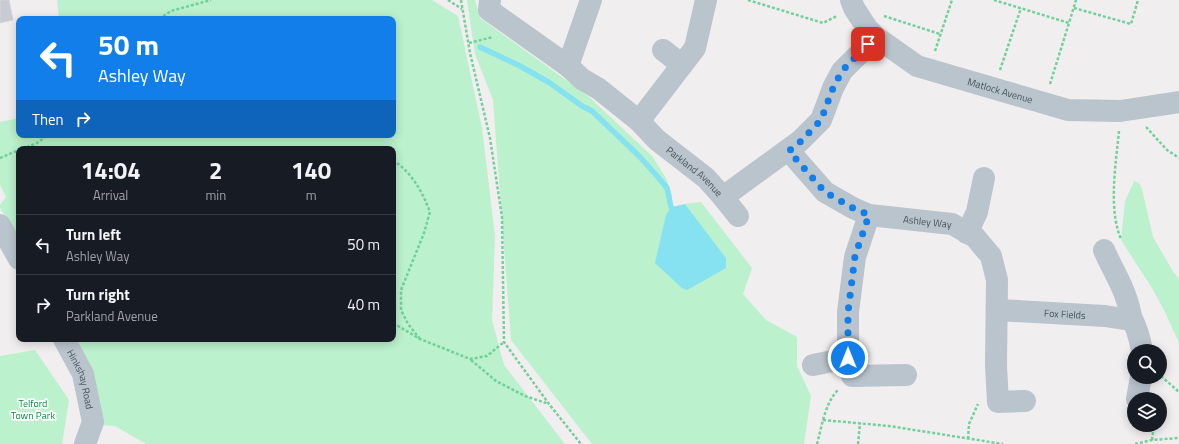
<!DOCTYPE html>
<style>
body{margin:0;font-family:"Titillium Web",sans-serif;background:#20242c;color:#f1f3f6;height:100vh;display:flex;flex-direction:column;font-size:15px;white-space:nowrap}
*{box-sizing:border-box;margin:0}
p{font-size:13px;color:#9ea1a6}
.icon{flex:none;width:22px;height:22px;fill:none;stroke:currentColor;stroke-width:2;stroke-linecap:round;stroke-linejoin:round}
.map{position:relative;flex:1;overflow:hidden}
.panel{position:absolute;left:16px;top:146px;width:380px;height:196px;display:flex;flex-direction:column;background:#171b24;border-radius:8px;box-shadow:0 2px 10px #0003}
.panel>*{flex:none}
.banner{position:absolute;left:16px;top:16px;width:380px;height:122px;border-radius:8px;box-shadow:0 2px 10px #0003;background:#117ee9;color:#fff;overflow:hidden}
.controls{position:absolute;left:1127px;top:344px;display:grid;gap:8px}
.controls a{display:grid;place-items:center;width:40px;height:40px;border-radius:50%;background:#171b24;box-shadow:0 2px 10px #0003;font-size:20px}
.pin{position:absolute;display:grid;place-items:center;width:34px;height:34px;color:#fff;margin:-17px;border-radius:8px;box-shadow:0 2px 6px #0006}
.me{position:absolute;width:44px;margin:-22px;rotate:0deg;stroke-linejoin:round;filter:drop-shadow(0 0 3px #0008)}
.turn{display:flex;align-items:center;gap:14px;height:84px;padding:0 16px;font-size:18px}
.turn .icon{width:52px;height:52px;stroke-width:2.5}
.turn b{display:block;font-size:28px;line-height:34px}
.then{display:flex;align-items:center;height:38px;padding:0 16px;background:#0003;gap:8px;font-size:15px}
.eta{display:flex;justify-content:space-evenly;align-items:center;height:68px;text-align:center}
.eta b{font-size:24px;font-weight:700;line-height:28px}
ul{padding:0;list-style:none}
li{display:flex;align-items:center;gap:12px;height:60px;padding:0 16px;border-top:1px solid #363941}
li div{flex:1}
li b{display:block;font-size:15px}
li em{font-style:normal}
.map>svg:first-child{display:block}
.green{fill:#bbf1cc}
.water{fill:#86e1f0}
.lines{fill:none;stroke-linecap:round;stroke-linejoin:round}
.stream{stroke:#86e1f0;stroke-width:5.5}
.building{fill:#c8ccd2;stroke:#d2d5db}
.path{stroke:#71d19b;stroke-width:2.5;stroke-dasharray:3 2;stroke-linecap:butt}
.minor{stroke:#b9c4cc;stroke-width:22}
.route{stroke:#117ee9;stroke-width:7;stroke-dasharray:0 12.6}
.labels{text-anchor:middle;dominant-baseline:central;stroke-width:3.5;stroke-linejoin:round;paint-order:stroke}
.street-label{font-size:10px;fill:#46545d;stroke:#fff}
.park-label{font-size:10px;fill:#138243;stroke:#fff}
</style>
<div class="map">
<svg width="1179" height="444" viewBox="0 0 1179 444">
<rect width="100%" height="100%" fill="#f1eeef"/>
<g class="green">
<path d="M57,0h375l26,16 24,112 13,108 -3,84 12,45 61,79h-419l-31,-18 -14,-1 -8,-55 -17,-31h317v-190h-374v88l-19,-29v-3l6,-8 -6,-12v-63l19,-4v17h374v-116h-334z"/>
<path d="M467,0h8l5,18 108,78 64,60 14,22 6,17 -1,12 -5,8 60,53v-10l-41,-54 16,-2 51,66 -9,26 23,26 31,17v29l14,30 -7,48h-212l-81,-104 -18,-240 -18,-46z"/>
<path d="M1134,181l5,2 3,6 11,48 21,36 5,6v64l-14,-31 -13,-24 -31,-48 4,-39z"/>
<path d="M35,350l34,50 -7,44h-62v-88z"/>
</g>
<path class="water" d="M685,204l41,54v10l-39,22 -5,-2 -27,-25 11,-48 5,-8z"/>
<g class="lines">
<path class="stream" d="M480,47l40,19 30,17 32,23 10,5 47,45 18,20 10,12 4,19"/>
</g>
<path class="building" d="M0,0h9l4,20 -13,3z"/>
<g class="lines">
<g class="path">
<path d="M448,0l14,9"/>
<path d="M461,0l9,53 20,85 12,79 2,125 45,62 32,40"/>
<path d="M748,0l75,23 14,-7"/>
<path d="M994,0l75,23 7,-23"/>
<path d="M1074,8l57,16 7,-24"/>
<path d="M884,16l56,18"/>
<path d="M159,19l12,-8 40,-11"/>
<path d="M469,43l24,-6"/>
<path d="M935,51l17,-51"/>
<path d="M1000,70l21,-62"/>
<path d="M1050,84l19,-61"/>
<path d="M1146,127l21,23 12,8"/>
<path d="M1119,131c-3,32 -11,78 2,108"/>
<path d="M22,149l15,-6 11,-8"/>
<path d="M0,158l19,-8"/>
<path d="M393,160c19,13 29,31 37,52l-6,21 -23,57v20l7,14 12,15"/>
<path d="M393,323l27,16 50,20 17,-3 17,-14"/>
<path d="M471,360l25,21 29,15 24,8"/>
<path d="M1161,376l18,16"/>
<path d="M823,420l66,6 114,18"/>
<path d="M968,439l1,-15 9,-20"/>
<path d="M1152,440l2,-15"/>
<path d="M817,444c5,-18 8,-42 22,-55"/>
<path d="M858,444l2,-21"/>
<path d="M1135,444l17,-4 27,-2"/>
</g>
<g class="minor">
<path id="s1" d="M490,0l-1,10 79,56 14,13 17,10 40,32 18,19 49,38 17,19 15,19"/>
<path id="s2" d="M851,0l3,8 13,20 9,9 41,29 151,44 52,1 59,-9"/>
<path d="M663,50l19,15"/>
<path d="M568,66l23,-66"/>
<path d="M639,121l56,-73 11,-48"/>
<path id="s3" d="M789,151l36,41 28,16 16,7 83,9 23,13 16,19 6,24 -1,86 2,36 27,-1"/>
<path d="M723,197l77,-56 21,-21 12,-32 9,-17 34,-34"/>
<path d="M869,215l-14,42 -7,55v51l4,13 54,-1"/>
<path d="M0,225l19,34"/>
<path d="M967,233l10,-21 7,-34"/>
<path d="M1104,250c10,23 23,41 27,67"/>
<path id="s4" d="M998,310l107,6 19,3 7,-2c6,11 9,22 11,34"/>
<path id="s5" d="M64,339l19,35 10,48 -8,22"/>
<path d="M813,365l35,-7"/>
<path d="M1137,399l4,-22"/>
</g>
</g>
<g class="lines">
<path class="route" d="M848,358v-46l7,-56 14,-41 -16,-7 -28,-16 -36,-41 11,-9 21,-22 12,-32 9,-17 26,-27"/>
</g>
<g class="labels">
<g class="street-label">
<text stroke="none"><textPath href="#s2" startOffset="182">Matlock Avenue</textPath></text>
<text stroke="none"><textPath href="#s1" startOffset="272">Parkland Avenue</textPath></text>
<text stroke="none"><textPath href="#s3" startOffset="163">Ashley Way</textPath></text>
<text stroke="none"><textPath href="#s4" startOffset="67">Fox Fields</textPath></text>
<text stroke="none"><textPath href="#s5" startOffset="44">Hinkshay Road</textPath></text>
</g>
<g class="park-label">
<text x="33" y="403">Telford<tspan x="33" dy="12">Town Park</tspan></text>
</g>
</g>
</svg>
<div class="controls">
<a><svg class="icon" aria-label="search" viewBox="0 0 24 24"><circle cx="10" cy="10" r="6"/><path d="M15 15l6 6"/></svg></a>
<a><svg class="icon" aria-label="layers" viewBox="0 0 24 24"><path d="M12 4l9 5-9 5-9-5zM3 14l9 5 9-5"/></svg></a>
</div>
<div class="pin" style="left:868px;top:44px;background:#d93025"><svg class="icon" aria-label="arrive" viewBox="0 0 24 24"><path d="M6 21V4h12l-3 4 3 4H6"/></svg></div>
<svg class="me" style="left:848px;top:358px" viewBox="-20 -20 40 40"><circle r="17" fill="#117ee9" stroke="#fff" stroke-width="3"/><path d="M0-11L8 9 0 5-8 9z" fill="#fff"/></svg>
<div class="banner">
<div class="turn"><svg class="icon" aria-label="left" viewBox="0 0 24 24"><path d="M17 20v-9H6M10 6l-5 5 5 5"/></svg><div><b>50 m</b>Ashley Way</div></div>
<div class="then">Then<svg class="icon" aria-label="right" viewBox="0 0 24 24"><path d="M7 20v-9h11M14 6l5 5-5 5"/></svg></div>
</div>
<section class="panel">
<div class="eta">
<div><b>14:04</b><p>Arrival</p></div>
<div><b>2</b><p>min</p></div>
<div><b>140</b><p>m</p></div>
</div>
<ul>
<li><svg class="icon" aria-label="left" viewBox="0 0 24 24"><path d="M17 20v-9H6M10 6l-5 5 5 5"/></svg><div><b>Turn left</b><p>Ashley Way</p></div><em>50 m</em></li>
<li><svg class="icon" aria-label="right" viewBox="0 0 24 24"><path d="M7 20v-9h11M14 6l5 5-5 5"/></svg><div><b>Turn right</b><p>Parkland Avenue</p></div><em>40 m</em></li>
</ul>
</section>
</div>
